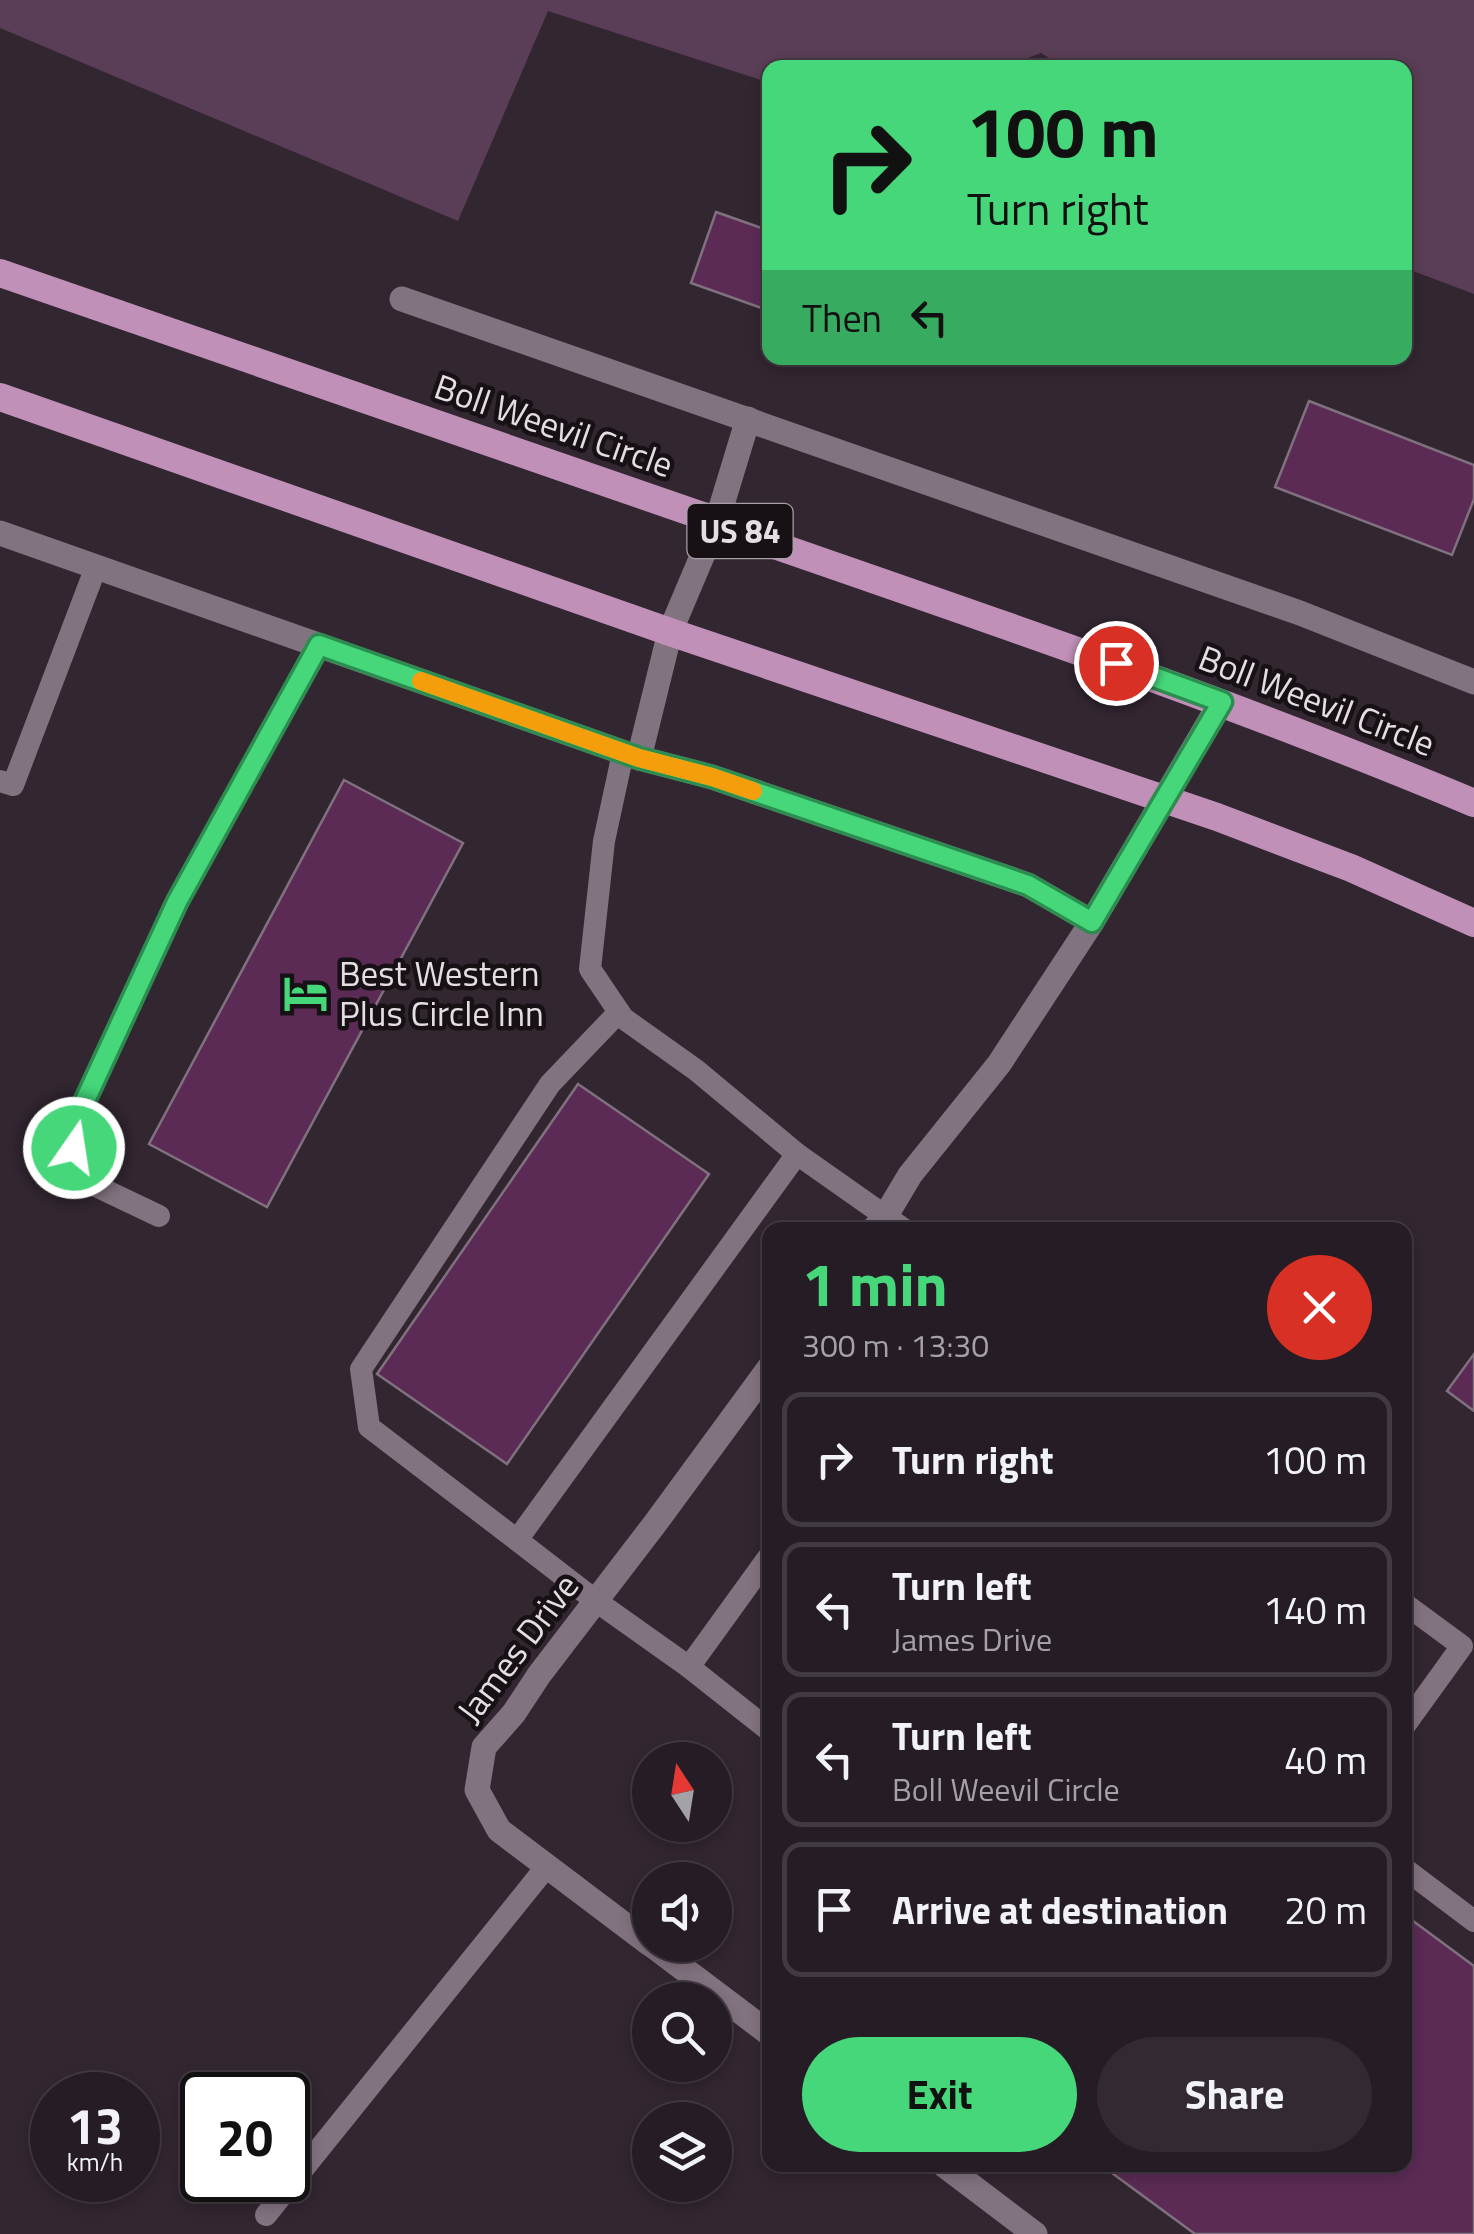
<!DOCTYPE html>
<meta charset="utf-8">
<style>
body{margin:0;font-family:"Titillium Web",sans-serif;background:#322932;color:#f1f3f6;height:100vh;display:flex;flex-direction:column;font-size:38px;white-space:nowrap}
*{box-sizing:border-box;margin:0}
p{font-size:32px;color:#a4a1a7}
.icon{flex:none;width:55px;height:55px;fill:none;stroke:currentColor;stroke-width:2;stroke-linecap:round;stroke-linejoin:round}
.map{position:relative;flex:1;overflow:hidden}
.side{position:absolute;left:762px;top:1222px;width:650px;height:950px;display:flex;flex-direction:column;background:#261c25;border-radius:20px;box-shadow:0 5px 15px #0003,0 0 0 2px #423a42}
.side>*{flex:none}
.top-card{position:absolute;left:762px;top:60px;width:650px;height:305px;border-radius:20px;box-shadow:0 5px 15px #0003,0 0 0 2px #423a42;background:#45d77a;color:#111;overflow:hidden}
.needle{width:65px;rotate:348deg}
.buttons{position:absolute;left:632px;top:1742px;display:grid;gap:20px}
.buttons a{display:grid;place-items:center;width:100px;height:100px;border-radius:50%;background:#261c25;box-shadow:0 5px 15px #0003,0 0 0 2px #423a42;font-size:50px}
.speed{position:absolute;left:30px;top:2072px;display:flex;gap:20px;font-size:50px;font-weight:700;text-align:center}
.speed>*{display:grid;place-content:center;width:130px;height:130px;border-radius:50%;background:#261c25;box-shadow:0 5px 15px #0003,0 0 0 2px #423a42;line-height:1}
.speed small{font-size:25px;font-weight:400}
.speed .limit{border:5px solid #111;border-radius:15px;background:#fff;color:#111}
.pin{position:absolute;display:grid;place-items:center;width:85px;height:85px;color:#fff;margin:-42px;border:5px solid #fff;border-radius:50%;box-shadow:0 2px 10px #0007}
.me{position:absolute;width:110px;margin:-55px;rotate:13deg;stroke-linejoin:round;filter:drop-shadow(0 0 8px #0008)}
.turn{display:flex;align-items:center;gap:35px;height:210px;padding:0 40px;font-size:45px}
.turn .icon{width:130px;height:130px;stroke-width:2.5}
.turn b{display:block;font-size:70px;line-height:85px}
.then{display:flex;align-items:center;height:95px;padding:0 40px;background:#0003;gap:20px;font-size:38px}
.round{display:grid;place-items:center;flex:none;width:105px;height:105px;border-radius:52px;background:#322932}
.summary{display:flex;align-items:center;justify-content:space-between;height:170px;padding:0 40px}
h1{font-size:60px;font-weight:700;line-height:75px;color:#45d77a}
.button{display:flex;gap:20px;margin-top:auto;padding:20px 40px}
.button a{flex:1;height:115px;border-radius:60px;background:#45d77a;color:#111;font-size:40px;font-weight:700;line-height:115px;text-align:center}
.button a+a{background:#322932;color:#f1f3f6}
ul{padding:0;list-style:none}
li{display:flex;align-items:center;gap:30px;height:135px;margin:0 20px 15px;padding:0 20px;border:5px solid #423a42;border-radius:20px}
li div{flex:1}
li b{display:block;font-size:38px}
li em{font-style:normal}
.map>svg:first-child{display:block}
.green{fill:#5a3d56}
.building{fill:#5b2b56;stroke:#80717e;stroke-width:2.5}
.lines{fill:none;stroke-linecap:round;stroke-linejoin:round}
.service{stroke:#827380;stroke-width:22}
.minor{stroke:#827380;stroke-width:25}
.trunk{stroke:#c090b9;stroke-width:28}
.route-casing{stroke:#2d8c4f;stroke-width:25}
.route{stroke:#45d77a;stroke-width:18}
.slow{stroke:#f59e0b;stroke-width:18}
.labels{text-anchor:middle;dominant-baseline:central;stroke-width:9;stroke-linejoin:round;paint-order:stroke}
.shield{fill:#171116;stroke:#a7a0a6;stroke-width:2.5}
.shield-label{font-size:32px;font-weight:bold;fill:#e5dde4}
.street-label{font-size:35px;fill:#e5dde4;stroke:#171116}
.poi-label{font-size:35px;fill:#e5dde4;stroke:#171116;text-anchor:start}
</style>
<div class="map">
<svg width="1474" height="2234" viewBox="0 0 1474 2234">
<rect width="100%" height="100%" fill="#322631"/>
<path class="green" d="M0,0h1474v294l-69,-26v-200h-340l-24,-15 -39,14 -232,1v15l-222,-72 -90,210 -458,-193z"/>
<g class="building">
<path d="M716,212l54,19v80l-79,-28z"/>
<path d="M1309,401l165,64v34l-22,56 -177,-68z"/>
<path d="M344,780l119,63 -196,364 -118,-63z"/>
<path d="M578,1084l131,90 -202,290 -130,-90z"/>
<path d="M1474,1354v57l-27,-20z"/>
<path d="M1405,1915l69,51v268h-279l-94,-69h304z"/>
</g>
<g class="lines">
<g class="service">
<path d="M623,753l-19,88 -14,128 33,49 73,52 101,84"/>
<path d="M0,781l13,4 83,-218"/>
<path d="M159,1216l-86,-41 2,-54 102,-219 142,-257"/>
<path d="M517,1540l-148,-113 -8,-58 189,-285 69,-72"/>
<path d="M770,1555l-81,112 -93,-66 -79,-61 280,-386 108,76"/>
<path d="M1405,1604l57,42 -57,79"/>
<path d="M689,1667l81,64"/>
<path d="M1405,1869l69,52"/>
<path d="M266,2215l281,-349"/>
</g>
<g class="minor">
<path d="M402,299l898,314 174,69"/>
<path d="M0,533l639,225 73,19 316,108 64,37"/>
<path d="M639,758l31,-126 47,-111 31,-102"/>
<path d="M873,1230l12,-13 25,-42 89,-111 93,-142 129,-220"/>
<path d="M650,1944l-151,-114 -22,-40 7,-43 30,-34 25,-38 115,-150 116,-158"/>
<path d="M652,1945l118,89"/>
<path d="M944,2165l91,69"/>
</g>
<g class="trunk">
<path d="M0,273l717,248 37,17c242,84 484,166 720,265"/>
<path d="M0,397l670,235 547,185 134,51 123,55"/>
</g>
</g>
<g class="lines">
<defs>
<path id="route" d="M74,1148l2,-28 101,-218 142,-257 320,113 73,19 316,108 64,37 130,-220 -106,-39"/>
</defs>
<use href="#route" class="route-casing"/>
<use href="#route" class="route"/>
<path class="slow" d="M421,681l218,77 73,19 41,14"/>
</g>
<defs>
<symbol id="hotel-bare" viewBox="-9 -9 18 18"><path d="M-6-4.5h1.5V1H6V5H4.5V3h-9V5H-6ZM-4 0a1.8 1.8 0 1 1 3.6 0ZM.5 0V-2.5h3Q6-2.5 6 0Z" fill="#45d77a" stroke="#171116" stroke-width="2.5" paint-order="stroke"/></symbol>
</defs>
<g fill-rule="evenodd">
<use href="#hotel-bare" x="274" y="962" width="63" height="63"/>
</g>
<g class="labels">
<rect class="shield" x="687.5" y="504" width="105" height="54" rx="8"/>
<g class="shield-label">
<text x="740" y="531">US 84</text>
</g>
<g class="street-label">
<text transform="translate(554 425) rotate(19)">Boll Weevil Circle</text>
<text transform="translate(1317 700) rotate(21)">Boll Weevil Circle</text>
<text transform="translate(517 1648) rotate(-53)">James Drive</text>
</g>
<g class="poi-label">
<text x="339" y="973">Best Western<tspan x="339" dy="40">Plus Circle Inn</tspan></text>
</g>
</g>
</svg>
<div class="buttons">
<a><svg class="needle" viewBox="-14 -14 28 28"><path d="M0-13l5 13h-10z" fill="#e53935"/><path d="M0 13l5-13h-10z" fill="#a4a1a7"/></svg></a>
<a><svg class="icon" aria-label="sound" viewBox="0 0 24 24"><path d="M4 9h4l5-4v14l-5-4H4zM17 9q2 3 0 6"/></svg></a>
<a><svg class="icon" aria-label="search" viewBox="0 0 24 24"><circle cx="10" cy="10" r="6"/><path d="M15 15l6 6"/></svg></a>
<a><svg class="icon" aria-label="layers" viewBox="0 0 24 24"><path d="M12 4l9 5-9 5-9-5zM3 14l9 5 9-5"/></svg></a>
</div>
<div class="speed"><div>13<small>km/h</small></div><div class="limit">20</div></div>
<div class="pin" style="left:1116px;top:663px;background:#d93025"><svg class="icon" aria-label="arrive" viewBox="0 0 24 24"><path d="M6 21V4h12l-3 4 3 4H6"/></svg></div>
<svg class="me" style="left:74px;top:1148px" viewBox="-20 -20 40 40"><circle r="17" fill="#45d77a" stroke="#fff" stroke-width="3"/><path d="M0-11L8 9 0 5-8 9z" fill="#fff"/></svg>
<div class="top-card">
<div class="turn"><svg class="icon" aria-label="right" viewBox="0 0 24 24"><path d="M7 20v-9h11M14 6l5 5-5 5"/></svg><div><b>100 m</b>Turn right</div></div>
<div class="then">Then<svg class="icon" aria-label="left" viewBox="0 0 24 24"><path d="M17 20v-9H6M10 6l-5 5 5 5"/></svg></div>
</div>
<section class="side">
<div class="summary"><div><h1>1 min</h1><p>300 m · 13:30</p></div><a class="round" style="background:#d93025;color:#fff"><svg class="icon" aria-label="close" viewBox="0 0 24 24"><path d="M6 6l12 12M18 6L6 18"/></svg></a></div>
<ul>
<li><svg class="icon" aria-label="right" viewBox="0 0 24 24"><path d="M7 20v-9h11M14 6l5 5-5 5"/></svg><div><b>Turn right</b></div><em>100 m</em></li>
<li><svg class="icon" aria-label="left" viewBox="0 0 24 24"><path d="M17 20v-9H6M10 6l-5 5 5 5"/></svg><div><b>Turn left</b><p>James Drive</p></div><em>140 m</em></li>
<li><svg class="icon" aria-label="left" viewBox="0 0 24 24"><path d="M17 20v-9H6M10 6l-5 5 5 5"/></svg><div><b>Turn left</b><p>Boll Weevil Circle</p></div><em>40 m</em></li>
<li><svg class="icon" aria-label="arrive" viewBox="0 0 24 24"><path d="M6 21V4h12l-3 4 3 4H6"/></svg><div><b>Arrive at destination</b></div><em>20 m</em></li>
</ul>
<div class="button"><a>Exit</a><a>Share</a></div>
</section>
</div>
